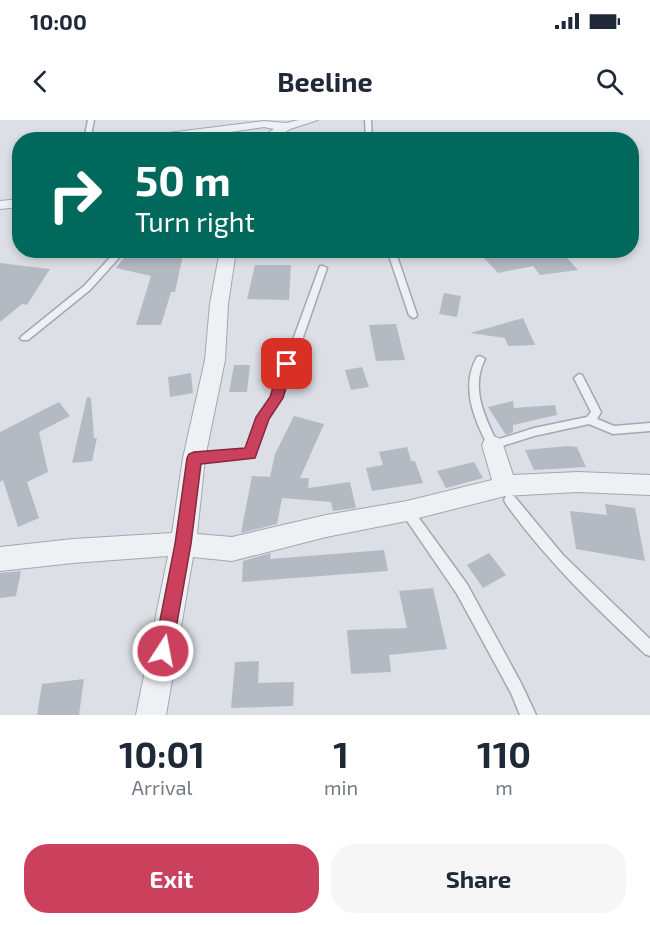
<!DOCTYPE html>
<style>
body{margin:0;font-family:"Exo 2",sans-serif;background:#f6f6f7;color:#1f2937;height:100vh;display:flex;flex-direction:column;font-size:22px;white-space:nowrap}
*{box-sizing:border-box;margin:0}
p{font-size:20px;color:#747a83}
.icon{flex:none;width:33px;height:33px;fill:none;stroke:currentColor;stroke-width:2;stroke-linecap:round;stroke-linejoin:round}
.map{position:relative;height:595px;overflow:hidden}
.sheet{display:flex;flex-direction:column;background:#fff;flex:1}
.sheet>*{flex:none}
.guide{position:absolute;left:12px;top:12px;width:627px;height:126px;border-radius:24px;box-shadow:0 3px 9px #0003;background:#00695c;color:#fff;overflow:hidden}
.pin{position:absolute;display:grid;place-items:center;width:51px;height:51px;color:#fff;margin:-26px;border-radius:12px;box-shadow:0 3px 9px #0006}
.me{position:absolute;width:66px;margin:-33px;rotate:11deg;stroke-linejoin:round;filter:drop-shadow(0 0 4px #0008)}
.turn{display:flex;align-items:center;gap:21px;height:126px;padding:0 24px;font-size:27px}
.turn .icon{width:78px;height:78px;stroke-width:2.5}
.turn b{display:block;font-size:42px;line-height:51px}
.eta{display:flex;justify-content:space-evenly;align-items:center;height:102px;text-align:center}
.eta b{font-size:36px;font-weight:700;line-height:42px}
.primary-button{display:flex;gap:12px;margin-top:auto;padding:12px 24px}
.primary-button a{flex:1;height:69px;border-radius:24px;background:#cb405c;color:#fff;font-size:24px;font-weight:700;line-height:69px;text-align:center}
.primary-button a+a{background:#f6f6f7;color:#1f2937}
.status{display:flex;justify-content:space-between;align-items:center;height:42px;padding:0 30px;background:#fff;direction:ltr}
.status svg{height:16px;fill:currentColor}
header{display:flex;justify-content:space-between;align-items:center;height:78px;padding:0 24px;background:#fff;font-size:27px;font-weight:700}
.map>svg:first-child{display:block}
.building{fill:#b3bac2}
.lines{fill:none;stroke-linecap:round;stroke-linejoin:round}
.lane-casing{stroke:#a2a7b0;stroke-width:3}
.street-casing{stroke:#a2a7b0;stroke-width:2}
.lane{fill:#eef1f4;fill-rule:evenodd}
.street{fill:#eef1f4;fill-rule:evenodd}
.route{fill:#cb405c;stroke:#842a3c;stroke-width:1.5}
</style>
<div class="status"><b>10:00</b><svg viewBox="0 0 49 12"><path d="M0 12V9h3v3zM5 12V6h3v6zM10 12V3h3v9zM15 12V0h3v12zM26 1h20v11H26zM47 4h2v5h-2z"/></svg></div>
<header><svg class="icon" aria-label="back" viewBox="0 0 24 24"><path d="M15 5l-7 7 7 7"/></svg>Beeline<svg class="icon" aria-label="search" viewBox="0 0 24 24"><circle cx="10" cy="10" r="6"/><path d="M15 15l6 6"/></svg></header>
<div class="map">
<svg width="650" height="595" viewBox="0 0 650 595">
<rect width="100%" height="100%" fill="#dce0e6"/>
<g class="building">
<path d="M130,130h54l-9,42h-4l-10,33h-25l15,-49 -35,-8z"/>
<path d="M508,130h61l-1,9 10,11 -38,5 -7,-9 -35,7 -16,-17z"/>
<path d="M0,143l50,6 -23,36 -5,-1 -22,18z"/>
<path d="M255,145h36l-2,35 -42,-1z"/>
<path d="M444,173l17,3 -4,21 -18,-3z"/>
<path d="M523,198l12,27 -27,1 -3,-8 -35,-5z"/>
<path d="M396,204l9,36 -29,1 -7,-36z"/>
<path d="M234,245h16l-3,27h-18z"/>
<path d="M362,247l7,20 -18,3 -6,-20z"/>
<path d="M191,253l2,20 -23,4 -2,-20z"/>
<path d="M87,277l4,1 3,40h3l-5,23 -20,2z"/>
<path d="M513,281l1,7 41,-3 2,10 -44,10v7l-7,3 -18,-28z"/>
<path d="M59,282l11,14 -31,16 9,40 -21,10 12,36 -21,9 -15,-47 -3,2v-50z"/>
<path d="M294,296l30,8 -24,54h9l-1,10 42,-6 6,26 -23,3 -2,-9 -49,-4 -5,26 -36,9 11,-57 18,1 5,-23z"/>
<path d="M568,326l9,1 9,20 -52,3 -9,-20z"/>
<path d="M407,327l4,14h4l8,22 -51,8 -6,-23 17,-3 -4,-13z"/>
<path d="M474,342l9,16 -37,10 -9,-17z"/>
<path d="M605,384l30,4 10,53 -69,-12 -6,-38 37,4z"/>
<path d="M384,430l4,21 -146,11 1,-21 28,-8 -1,6z"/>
<path d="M489,433l17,22 -23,13 -16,-23z"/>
<path d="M21,451l-5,25 -16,2v-25z"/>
<path d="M433,468l14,61 -58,6 2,17 -40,2 -4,-44 60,-2 -8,-37z"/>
<path d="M259,541l-1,22 36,-1 -1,24 -62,2 4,-46z"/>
<path d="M84,559l-5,36h-42l5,-31z"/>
</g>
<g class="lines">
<defs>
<g id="lane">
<path d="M88,0h6l-4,20h-6z"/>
<path d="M365,0h6l1,20h-6z"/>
<path d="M117,130h9l-36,40 -62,50h-6l-2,-2 2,-2 62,-50z"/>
<path d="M387,130h8l22,65 -1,2 -3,1 -4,-3z"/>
<path d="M320,146h3l4,2 -45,130 -14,20 -14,39 -60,6 -4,-2 -2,-3 2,-3 4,-2 52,-3 12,-33 14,-20z"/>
<path d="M480,236l5,3c-14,27 -2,55 11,81l38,-12 53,-11 4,-5 -17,-34 5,-4 3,1 19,37 -4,7 17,7 36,-3v8l-37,3 -24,-10 -55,12 -41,13 -4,-1c-15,-29 -29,-61 -12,-91z"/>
<path d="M510,375l4,1 49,59 87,84v17l-5,-2c-50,-47 -99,-94 -139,-150l-2,-4 2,-4z"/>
<path d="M407,386l4,1 56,77 54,99 15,32h-16l-9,-22 -54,-99 -54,-79 -2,-4 2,-4z"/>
</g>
<g id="street">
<path d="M299,0h19l-28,9 -17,11h-16l17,-11 -10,-2 -88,13h-12l-2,-3 6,-4 96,-12 22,2z"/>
<path d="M20,79v8l-20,2v-8z"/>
<path d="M220,130h16l-8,54 -3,56 -20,98 -8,76 35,3 94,-22 81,-14 85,-21 -10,-35 3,-6 8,-3 8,3 12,36 65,-3 72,3v20l-72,-3 -73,4 -98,25 -81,16 -94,24 -39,-4 -27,158h-30l32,-159 -95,7 -73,8v-24l73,-8 99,-6 11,-75 22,-98 5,-56z"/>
</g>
</defs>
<use href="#lane" class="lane-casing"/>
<use href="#street" class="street-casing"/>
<use href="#lane" class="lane"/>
<use href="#street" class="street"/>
</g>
<path class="route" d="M287,240l6,4 -10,34 -14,21 -14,39 -54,6 -10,80 -19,107 -2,6 -7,3 -6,-3 -3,-6 21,-107 12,-86 2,-4 5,-2 51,-4 11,-31 14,-20 10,-33z"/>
</svg>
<div class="pin" style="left:287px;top:244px;background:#d93025"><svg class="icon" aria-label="arrive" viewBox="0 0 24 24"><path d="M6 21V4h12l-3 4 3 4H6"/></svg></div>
<svg class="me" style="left:163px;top:531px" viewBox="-20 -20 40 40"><circle r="17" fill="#cb405c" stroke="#fff" stroke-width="3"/><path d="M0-11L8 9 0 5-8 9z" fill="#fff"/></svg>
<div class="guide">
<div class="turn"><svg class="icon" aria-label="right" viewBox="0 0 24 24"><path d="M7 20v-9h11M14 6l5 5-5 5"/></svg><div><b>50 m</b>Turn right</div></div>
</div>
</div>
<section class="sheet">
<div class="eta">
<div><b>10:01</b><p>Arrival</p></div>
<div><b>1</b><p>min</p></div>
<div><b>110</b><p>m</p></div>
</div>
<div class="primary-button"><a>Exit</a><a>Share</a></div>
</section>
